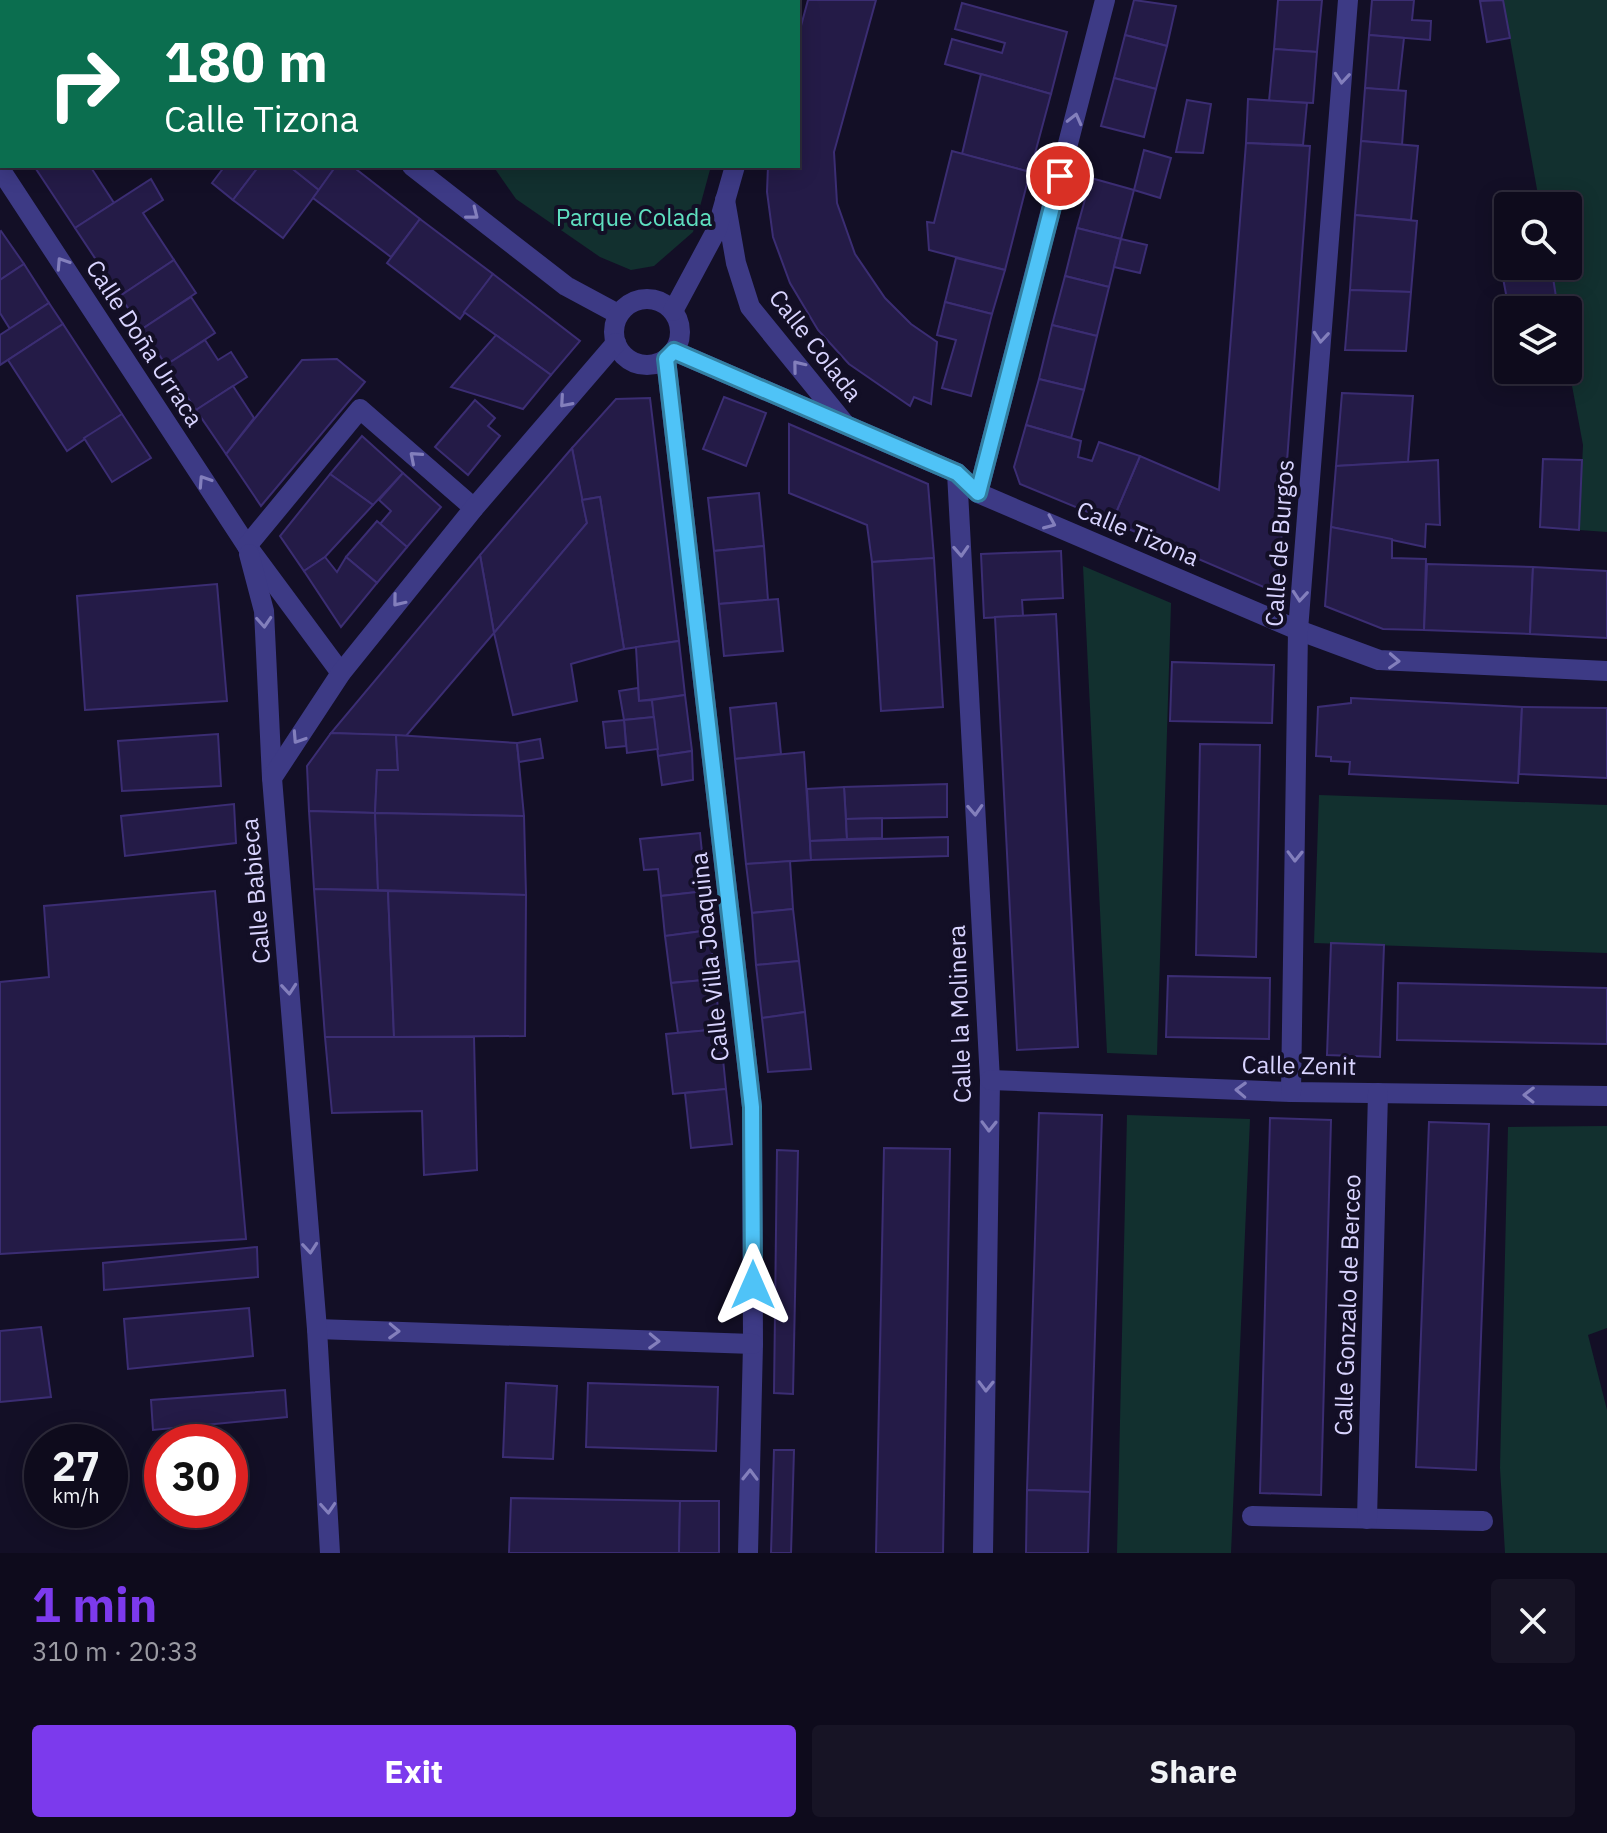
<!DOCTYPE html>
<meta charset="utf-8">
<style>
body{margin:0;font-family:"IBM Plex Sans",sans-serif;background:#171425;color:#f1f3f6;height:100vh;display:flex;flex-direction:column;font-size:30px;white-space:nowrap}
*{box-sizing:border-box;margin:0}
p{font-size:26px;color:#9b9ba3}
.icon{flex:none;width:44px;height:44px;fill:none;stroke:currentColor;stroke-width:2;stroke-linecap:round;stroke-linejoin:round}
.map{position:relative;height:1553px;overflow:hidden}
.details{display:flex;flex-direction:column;background:#0e0b1c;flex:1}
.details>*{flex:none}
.guide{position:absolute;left:0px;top:0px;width:800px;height:168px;box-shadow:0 4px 20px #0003,0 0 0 2px #2e2b3b;background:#0b6e4f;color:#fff;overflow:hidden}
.fabs{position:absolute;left:1494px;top:192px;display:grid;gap:16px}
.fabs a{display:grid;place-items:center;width:88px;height:88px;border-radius:8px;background:#0e0b1c;box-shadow:0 4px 20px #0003,0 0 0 2px #2e2b3b;font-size:40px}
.speed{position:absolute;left:24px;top:1424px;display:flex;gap:16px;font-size:40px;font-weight:700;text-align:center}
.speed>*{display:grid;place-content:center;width:104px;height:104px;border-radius:50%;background:#0e0b1c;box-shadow:0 4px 20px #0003,0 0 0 2px #2e2b3b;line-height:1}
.speed small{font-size:20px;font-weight:400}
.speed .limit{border:12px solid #d22;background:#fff;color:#111}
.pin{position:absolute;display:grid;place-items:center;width:68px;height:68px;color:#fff;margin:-34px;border:4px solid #fff;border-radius:50%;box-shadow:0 2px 8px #0007}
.me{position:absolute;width:88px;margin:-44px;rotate:0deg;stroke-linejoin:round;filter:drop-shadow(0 0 6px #0008)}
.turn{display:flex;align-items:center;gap:28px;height:168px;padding:0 32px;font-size:36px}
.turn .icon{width:104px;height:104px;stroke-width:2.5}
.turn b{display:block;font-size:56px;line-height:68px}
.round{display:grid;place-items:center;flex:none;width:84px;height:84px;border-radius:8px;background:#171425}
.overview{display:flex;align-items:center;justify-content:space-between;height:136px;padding:0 32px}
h1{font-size:48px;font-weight:700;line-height:60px;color:#7c3aed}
.cta{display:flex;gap:16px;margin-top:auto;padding:16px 32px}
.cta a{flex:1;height:92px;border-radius:8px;background:#7c3aed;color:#fff;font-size:32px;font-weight:700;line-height:92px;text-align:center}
.cta a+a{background:#171425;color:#f1f3f6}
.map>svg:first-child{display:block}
.green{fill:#12302f}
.building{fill:#241b47;stroke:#3b2d73;stroke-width:2}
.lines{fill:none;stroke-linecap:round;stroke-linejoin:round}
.minor{stroke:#3d3a85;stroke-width:20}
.oneway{stroke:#837fbc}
.route-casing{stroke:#337fa1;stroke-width:20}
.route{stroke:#4fc3f7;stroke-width:14}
.labels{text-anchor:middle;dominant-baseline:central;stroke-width:8;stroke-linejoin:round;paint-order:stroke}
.park-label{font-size:24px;fill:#5fe0c0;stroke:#130f26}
.street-label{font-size:24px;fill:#d9d4ff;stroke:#130f26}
</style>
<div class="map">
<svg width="1607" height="1553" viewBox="0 0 1607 1553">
<rect width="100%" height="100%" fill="#130f26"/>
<g class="green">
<path d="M1503,0h104v532l-28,-2 4,-85 -15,-81v-54h-10l-7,-44h17v-60h-28z"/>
<path d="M493,166h218l-18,66 -39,34 -23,4 -31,-13 -84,-58z"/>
<path d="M1083,566l88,37 -14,452 -50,-2z"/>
<path d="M1319,795l288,10v148l-293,-10z"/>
<path d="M1127,1115l123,4 -19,434h-114z"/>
<path d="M1607,1126v202l-19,7 19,75v143h-102l-5,-85 8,-341z"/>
</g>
<g class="building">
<path d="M0,0l2,2 -2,87z"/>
<path d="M808,0h68l-42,152 3,51 18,51 30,44 26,26 26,18 -6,62 -17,-7 -4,9 -61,-42 -31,-34 -28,-47 -17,-46 -6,-45 1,-26h30v-129z"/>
<path d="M1134,0l42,6 -9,40 -42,-11z"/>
<path d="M1278,0h44l-5,52 -43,-3z"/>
<path d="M1372,0h42l-2,20 19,1 -1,19 -61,-5z"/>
<path d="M1503,0l7,38 -23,4 -7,-41z"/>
<path d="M962,3l105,29 -16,62 -106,-30 7,-25 50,14 3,-10 -50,-14z"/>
<path d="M1125,35l42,11 -11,43 -42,-11z"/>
<path d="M1369,35l35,3 -6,53 -33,-3z"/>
<path d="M1274,49l43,3 -4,51 -44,-2z"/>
<path d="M981,74l70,20 -21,78 -68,-18z"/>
<path d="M1114,78l42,11 -12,48 -43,-11z"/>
<path d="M1365,88l41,3 -4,54 -41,-4z"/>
<path d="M1248,99l59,4 -4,42 -57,-2z"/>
<path d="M1187,100l24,4 -8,49 -27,-1z"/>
<path d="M1361,141l57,5 -7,74 -56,-5z"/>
<path d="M1246,143l64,3 -32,439 -12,3 -154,-66 28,-66 79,34z"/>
<path d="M1144,150l27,8 -11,40 -26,-8z"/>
<path d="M952,151l78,21 -25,98 -76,-20 -2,-28 7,1z"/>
<path d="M34,166h56l24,37 -39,25z"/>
<path d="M225,166h34l-26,34 -21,-17z"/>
<path d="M259,166h30l30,24 -36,48 -50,-38z"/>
<path d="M289,166h47l-17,24z"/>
<path d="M336,166h16l68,53 -29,38 -78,-59z"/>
<path d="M1091,178l43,12 -13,49 -44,-11z"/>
<path d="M151,179l12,21 -20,13 31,47 -54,36 -45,-68z"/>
<path d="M1355,215l62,6 -6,71 -61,-2z"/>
<path d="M420,219l73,55 -33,45 -73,-56z"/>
<path d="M1077,228l44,11 -12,48 -44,-11z"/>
<path d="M1,231l23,33 -24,16v-48z"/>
<path d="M1121,239l26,6 -7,28 -26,-6z"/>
<path d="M956,258l49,12 -13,44 -47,-12z"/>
<path d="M174,260l22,33 -54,36 -22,-33z"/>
<path d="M24,264l25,39 -39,26 -10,-16v-33z"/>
<path d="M1552,271l6,39h-49l-6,-32z"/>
<path d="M493,274l87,67 -29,34 -87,-63z"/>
<path d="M1065,276l44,11 -12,49 -45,-11z"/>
<path d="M1350,290l61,2 -5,59 -61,-1z"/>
<path d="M191,297l24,36 -49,32 -24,-36z"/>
<path d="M945,302l47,12 -21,82 -29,-8 14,-48 -19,-5z"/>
<path d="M49,303l14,21 -63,41v-30z"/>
<path d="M63,324l59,90 -55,37 -59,-91z"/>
<path d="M1052,325l45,11 -13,54 -45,-11z"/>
<path d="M496,335l55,40 -28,34 -72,-22z"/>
<path d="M205,340l13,20 13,-8 16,25 -51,33 -30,-45z"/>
<path d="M337,359l28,23 -104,124 -35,-52 76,-94z"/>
<path d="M1039,379l45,11 -13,48 -45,-13z"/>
<path d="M233,386l21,32 -28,36 -30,-44z"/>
<path d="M1342,393l71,3 -5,66 -72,4z"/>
<path d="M724,397l42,16 -20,53 -43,-17z"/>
<path d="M650,398l29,243 -55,8 -24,-152 -18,3 -10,-52 44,-49z"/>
<path d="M475,400l20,18 -7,8 12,10 -32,39 -33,-28z"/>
<path d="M122,414l29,44 -39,24 -28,-44z"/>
<path d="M789,424l139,60 6,74 -62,4 -5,-37 -78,-32z"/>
<path d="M1026,425l55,16 -3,16 14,4 7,-19 41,14 -28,66 -92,-38 -6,-17z"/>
<path d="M362,436l41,37 -30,32 -43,-31z"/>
<path d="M572,448l15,75 -93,110 -14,-78z"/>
<path d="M1543,459l39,1 -3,70 -39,-3z"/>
<path d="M1438,460l2,65 -14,-1 -1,23 -94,-20 5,-61z"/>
<path d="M403,473l38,34 -34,40 -27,-23 11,-13 -12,-11z"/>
<path d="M330,474l43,31 -48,52 -21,14 -24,-35z"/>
<path d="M759,493l5,53 -50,5 -6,-53z"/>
<path d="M600,497l24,152 -53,15 6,37 -64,14 -19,-82 93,-110 -5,-23z"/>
<path d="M377,521l30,26 -30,36 -31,-26z"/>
<path d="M1331,527l61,12v19l34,1 -2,71 -41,-1 -58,-23z"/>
<path d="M764,546l4,54 -49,4 -5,-53z"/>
<path d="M1061,551l2,47 -41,2 1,16 -39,2 -3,-64z"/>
<path d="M480,555l14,78 -88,103 -75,-3z"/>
<path d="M325,557l12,15 9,-15 31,26 -36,44 -37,-56z"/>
<path d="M934,558l9,149 -62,4 -9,-149z"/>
<path d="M1427,564l106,3 -3,67 -106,-4z"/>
<path d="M1533,567l74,4v67l-77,-4z"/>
<path d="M217,584l10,117 -142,9 -8,-114z"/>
<path d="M778,599l5,52 -59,5 -5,-52z"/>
<path d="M1056,614l22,433 -61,3 -22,-433z"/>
<path d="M679,641l6,54 -46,6 -3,-54z"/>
<path d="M1172,662l102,3 -2,58 -102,-2z"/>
<path d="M638,688l1,13 13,-1 2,17 -30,3 -5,-29z"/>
<path d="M685,695l7,56 -34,5 -6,-56z"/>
<path d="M1351,698l171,9 -4,76 -169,-9 1,-12 -19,-1v-4l-15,-1 2,-49 33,-4z"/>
<path d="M776,703l5,51 -46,5 -5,-51z"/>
<path d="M1522,707l85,1v70l-88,-4z"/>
<path d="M654,717l4,32 -31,4 -3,-33z"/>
<path d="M624,720l2,26 -20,2 -3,-26z"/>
<path d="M331,733l65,2 2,35h-21l-2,43 -66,-2 -2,-45z"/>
<path d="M218,734l3,52 -99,5 -4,-50z"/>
<path d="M396,735l121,8 7,73 -149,-3 2,-43h21z"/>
<path d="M540,739l3,19 -24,4 -2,-19z"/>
<path d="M1200,744l60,1 -4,212 -60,-2z"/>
<path d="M692,751l1,29 -31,5 -4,-29z"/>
<path d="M804,752l7,108 -65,4 -11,-105z"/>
<path d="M947,784v33l-101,2 -2,-32z"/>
<path d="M844,787l3,52 -37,2 -3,-52z"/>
<path d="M234,804l2,39 -111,13 -4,-40z"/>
<path d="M309,811l66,2 3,77 -64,-1z"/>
<path d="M375,813l149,3 2,79 -148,-5z"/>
<path d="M882,818v20l-35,1 -1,-20z"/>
<path d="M700,833l6,58 -45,5 -3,-27 -14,1 -4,-31z"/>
<path d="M948,837v19l-137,4 -1,-19z"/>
<path d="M790,861l3,48 -41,4 -6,-49z"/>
<path d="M314,889l74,2 6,146h-69z"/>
<path d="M215,891l31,348 -246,15v-272l49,-5 -5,-71z"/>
<path d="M388,891l138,4 -1,141 -131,1z"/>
<path d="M706,891l4,39 -45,6 -4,-40z"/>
<path d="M793,909l6,52 -43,4 -4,-52z"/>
<path d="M710,930l5,49 -44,4 -6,-47z"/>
<path d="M1331,943l53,2 -4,112 -53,-2z"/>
<path d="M799,961l6,51 -43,6 -6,-53z"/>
<path d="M1168,976l102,2 -1,61 -103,-2z"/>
<path d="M715,979l5,50 -42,4 -7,-50z"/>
<path d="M1398,983l209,5v56l-210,-4z"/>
<path d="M805,1012l6,57 -43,3 -6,-54z"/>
<path d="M720,1029l6,60 -53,5 -7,-60z"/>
<path d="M325,1037h149l3,133 -53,5 -2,-64 -90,2z"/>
<path d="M726,1089l6,55 -41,4 -6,-55z"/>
<path d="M1039,1113l63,2 -12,377 -63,-2z"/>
<path d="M1270,1118l61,2 -10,375 -61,-2z"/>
<path d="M1429,1122l60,2 -13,346 -60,-3z"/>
<path d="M884,1148l66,1 -7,404h-67z"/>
<path d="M777,1150l21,1 -5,243 -19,-1z"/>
<path d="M257,1247l1,30 -154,13 -1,-27z"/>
<path d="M249,1308l4,48 -125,13 -4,-50z"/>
<path d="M41,1327l10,70 -51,5v-71z"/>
<path d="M506,1383l51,3 -4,73 -50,-2z"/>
<path d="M588,1383l130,4 -2,64 -130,-4z"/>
<path d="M285,1390l2,27 -134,13 -2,-30z"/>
<path d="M208,1429l19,8 4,6 1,7 -2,8v-16h-38z"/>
<path d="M774,1450h20l-3,103h-20z"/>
<path d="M1027,1490l63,2 -2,61h-62z"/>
<path d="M511,1498l169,3 -1,52h-170z"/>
<path d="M680,1501h39v52h-40z"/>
</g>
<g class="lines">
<g class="minor">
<path d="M196,0l3,2"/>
<path d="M545,2l2,-2"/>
<path d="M780,2l1,-2"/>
<path d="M412,166l154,120 52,28"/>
<path d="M0,169l247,377 94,127"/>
<path d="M725,200l11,63 14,44 95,117"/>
<circle cx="647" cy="332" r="33"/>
<path d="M673,311l44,-82 18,-63"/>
<path d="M674,351l283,122 21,20 320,137 81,30 228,11"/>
<path d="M666,359l86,748 1,237 -5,209"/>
<path d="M957,473l33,607 -7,473"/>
<path d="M978,493l127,-493"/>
<path d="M247,546l113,-137 114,99"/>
<path d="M249,554l15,57 8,167"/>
<path d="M990,1080l301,12 316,4"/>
<path d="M1291,1092l7,-462 50,-630"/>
<path d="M317,1329l436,15"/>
<path d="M1252,1516l231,5"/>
<path d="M1367,1519l11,-426"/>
<path d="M330,1553l-13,-224 -45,-551 69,-105 133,-165 142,-165"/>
</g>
</g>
<defs><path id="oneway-chevron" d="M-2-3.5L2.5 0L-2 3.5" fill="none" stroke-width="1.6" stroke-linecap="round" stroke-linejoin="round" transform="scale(2)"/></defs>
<g class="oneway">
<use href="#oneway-chevron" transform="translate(1342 78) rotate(95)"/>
<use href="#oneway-chevron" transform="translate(1075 119) rotate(-76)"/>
<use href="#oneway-chevron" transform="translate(473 214) rotate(38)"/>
<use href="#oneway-chevron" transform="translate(62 263) rotate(-123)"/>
<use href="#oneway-chevron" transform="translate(1321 337) rotate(95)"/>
<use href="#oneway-chevron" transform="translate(798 366) rotate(-129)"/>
<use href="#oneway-chevron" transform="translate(565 402) rotate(131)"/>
<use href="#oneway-chevron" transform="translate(415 457) rotate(-139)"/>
<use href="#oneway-chevron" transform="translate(204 481) rotate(-123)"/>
<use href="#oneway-chevron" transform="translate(1050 523) rotate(23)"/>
<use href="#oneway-chevron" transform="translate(961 551) rotate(87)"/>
<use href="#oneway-chevron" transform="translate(1300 596) rotate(95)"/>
<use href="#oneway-chevron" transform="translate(398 601) rotate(129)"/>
<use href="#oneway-chevron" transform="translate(264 622) rotate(86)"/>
<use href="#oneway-chevron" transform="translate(1394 661) rotate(3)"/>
<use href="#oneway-chevron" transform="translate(298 738) rotate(123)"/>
<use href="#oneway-chevron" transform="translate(975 810) rotate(87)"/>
<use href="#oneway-chevron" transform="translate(1295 856) rotate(91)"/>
<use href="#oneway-chevron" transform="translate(289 989) rotate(85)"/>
<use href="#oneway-chevron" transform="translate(1241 1090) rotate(-178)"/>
<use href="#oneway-chevron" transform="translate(1529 1095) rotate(-179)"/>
<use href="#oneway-chevron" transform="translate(989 1126) rotate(91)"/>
<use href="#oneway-chevron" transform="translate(310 1248) rotate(85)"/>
<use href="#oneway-chevron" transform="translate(394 1331) rotate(2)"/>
<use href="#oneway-chevron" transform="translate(654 1341) rotate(2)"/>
<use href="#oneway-chevron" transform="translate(986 1386) rotate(91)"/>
<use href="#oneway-chevron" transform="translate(750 1475) rotate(-89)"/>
<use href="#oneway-chevron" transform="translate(328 1508) rotate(86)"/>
</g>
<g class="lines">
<defs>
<path id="route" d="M753,1285l-1,-178 -86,-748 8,-8 283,122 21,20 82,-317"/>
</defs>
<use href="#route" class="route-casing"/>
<use href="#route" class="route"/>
</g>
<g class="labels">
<g class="park-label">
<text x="634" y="217">Parque Colada</text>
</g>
<g class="street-label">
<text transform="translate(145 343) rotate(57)">Calle Doña Urraca</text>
<text transform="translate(816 345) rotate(52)">Calle Colada</text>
<text transform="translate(1138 533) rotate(23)">Calle Tizona</text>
<text transform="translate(1279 543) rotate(-86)">Calle de Burgos</text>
<text transform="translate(255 891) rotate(-95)">Calle Babieca</text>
<text transform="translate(709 957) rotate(-96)">Calle Villa Joaquina</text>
<text transform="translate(959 1014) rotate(-92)">Calle la Molinera</text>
<text transform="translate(1299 1065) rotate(1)">Calle Zenit</text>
<text transform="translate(1347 1305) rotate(-88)">Calle Gonzalo de Berceo</text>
</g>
</g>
</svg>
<div class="fabs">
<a><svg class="icon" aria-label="search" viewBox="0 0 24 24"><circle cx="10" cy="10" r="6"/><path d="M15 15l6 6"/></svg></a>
<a><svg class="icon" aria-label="layers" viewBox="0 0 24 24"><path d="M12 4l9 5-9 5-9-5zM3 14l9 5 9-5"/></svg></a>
</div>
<div class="speed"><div>27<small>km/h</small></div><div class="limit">30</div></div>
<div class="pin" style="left:1060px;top:176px;background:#d93025"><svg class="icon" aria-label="arrive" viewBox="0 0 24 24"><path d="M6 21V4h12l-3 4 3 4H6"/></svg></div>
<svg class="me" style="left:753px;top:1285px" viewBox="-20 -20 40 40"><path d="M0-17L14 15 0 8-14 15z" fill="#4fc3f7" stroke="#fff" stroke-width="4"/></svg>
<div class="guide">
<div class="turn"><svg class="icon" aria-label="right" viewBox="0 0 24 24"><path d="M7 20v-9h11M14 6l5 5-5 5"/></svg><div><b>180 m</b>Calle Tizona</div></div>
</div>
</div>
<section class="details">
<div class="overview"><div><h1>1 min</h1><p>310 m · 20:33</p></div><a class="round"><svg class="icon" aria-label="close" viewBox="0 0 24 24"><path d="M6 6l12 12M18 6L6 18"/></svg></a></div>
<div class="cta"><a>Exit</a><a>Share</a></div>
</section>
